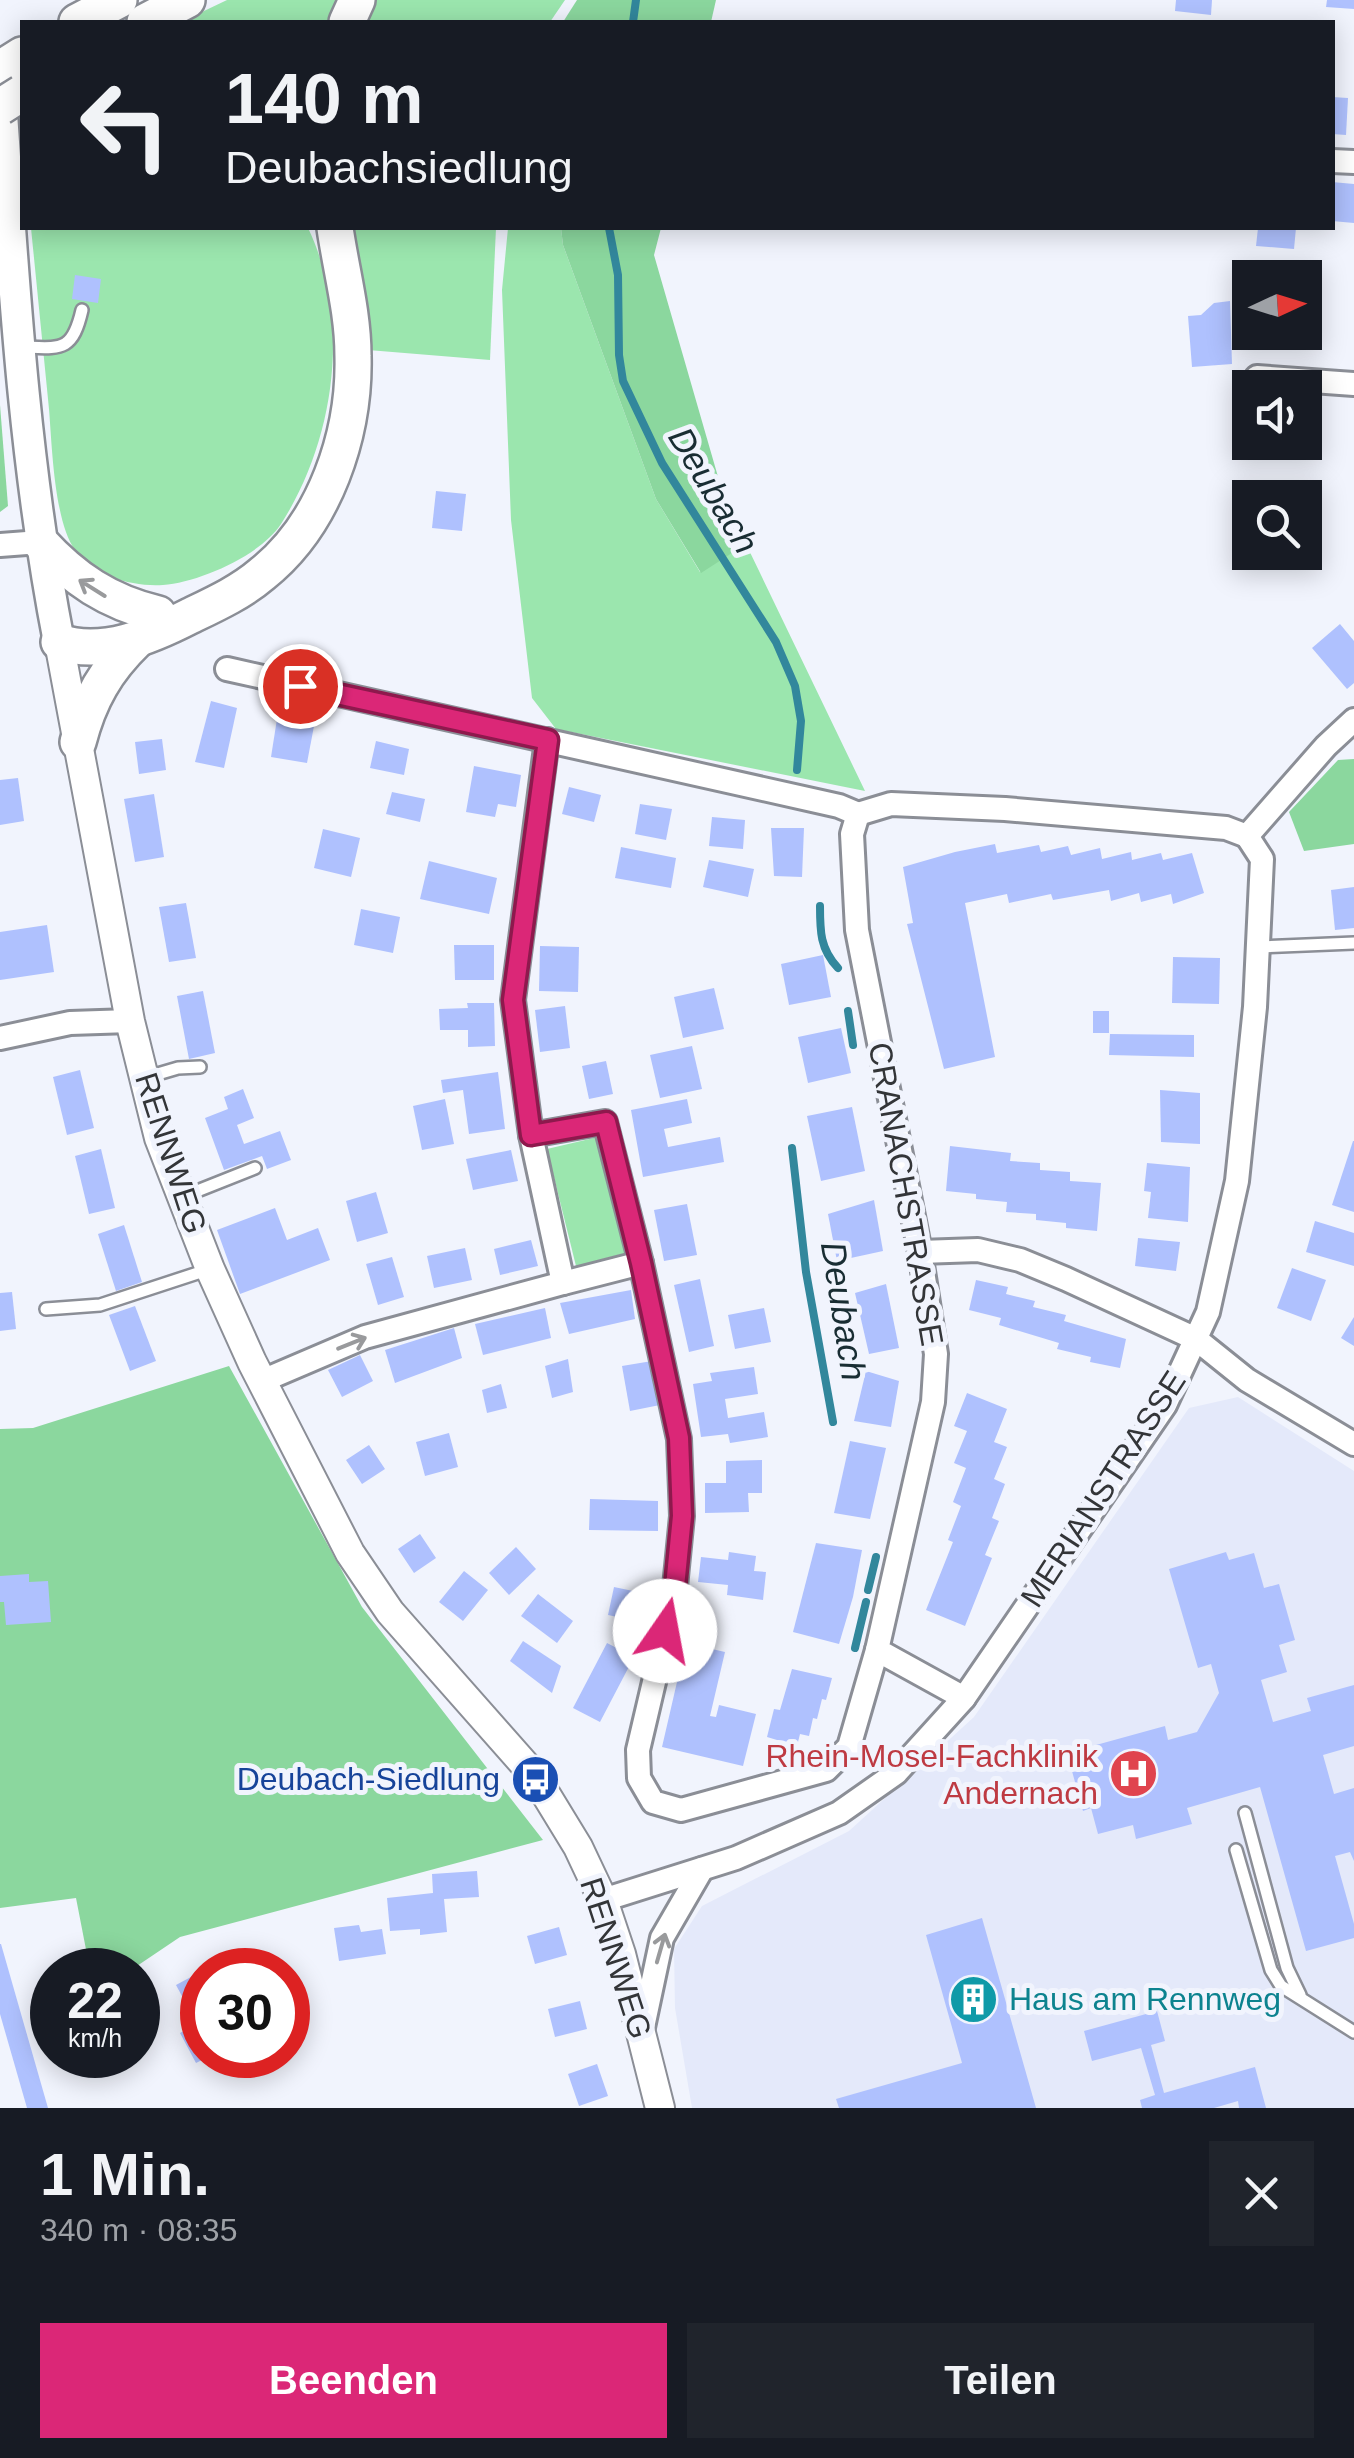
<!DOCTYPE html>
<html lang="de">
<meta charset="utf-8">
<style>
body{margin:0;font-family:Helvetica,sans-serif;background:#20242c;color:#f1f3f6;height:100vh;display:flex;flex-direction:column;font-size:38px;white-space:nowrap}
*{box-sizing:border-box;margin:0}
p{font-size:32px;color:#9ea1a6}
.icon{flex:none;width:55px;height:55px;fill:none;stroke:currentColor;stroke-width:2;stroke-linecap:round;stroke-linejoin:round}
.map{position:relative;height:2108px;overflow:hidden}
.side{display:flex;flex-direction:column;background:#171b24;flex:1}
.side>*{flex:none}
.banner{position:absolute;left:20px;top:20px;width:1315px;height:210px;border-radius:0px;box-shadow:0 5px 25px #0003;background:#171b24;color:#f1f3f6;overflow:hidden}
.needle{width:65px;rotate:86deg}
.fabs{position:absolute;left:1232px;top:260px;display:grid;gap:20px}
.fabs a{display:grid;place-items:center;width:90px;height:90px;border-radius:0px;background:#171b24;box-shadow:0 5px 25px #0003;font-size:50px}
.speed{position:absolute;left:30px;top:1948px;display:flex;gap:20px;font-size:50px;font-weight:700;text-align:center}
.speed>*{display:grid;place-content:center;width:130px;height:130px;border-radius:50%;background:#171b24;box-shadow:0 5px 25px #0003;line-height:1}
.speed small{font-size:25px;font-weight:400}
.speed .limit{border:15px solid #d22;background:#fff;color:#111}
.pin{position:absolute;display:grid;place-items:center;width:85px;height:85px;color:#fff;margin:-42px;border:5px solid #fff;border-radius:50%;box-shadow:0 2px 10px #0007}
.me{position:absolute;width:110px;margin:-55px;rotate:12deg;stroke-linejoin:round;filter:drop-shadow(0 0 8px #0008)}
.turn{display:flex;align-items:center;gap:35px;height:210px;padding:0 40px;font-size:45px}
.turn .icon{width:130px;height:130px;stroke-width:2.5}
.turn b{display:block;font-size:70px;line-height:85px}
.round{display:grid;place-items:center;flex:none;width:105px;height:105px;border-radius:0px;background:#20242c}
.summary{display:flex;align-items:center;justify-content:space-between;height:170px;padding:0 40px}
h1{font-size:60px;font-weight:700;line-height:75px}
.primary-button{display:flex;gap:20px;margin-top:auto;padding:20px 40px}
.primary-button a{flex:1;height:115px;border-radius:0px;background:#db2777;color:#fff;font-size:40px;font-weight:700;line-height:115px;text-align:center}
.primary-button a+a{background:#20242c;color:#f1f3f6}
.map>svg:first-child{display:block}
.built{fill:#e4e9fa}
.green{fill:#9be6ae}
.forest{fill:#8bd79e}
.lines{fill:none;stroke-linecap:round;stroke-linejoin:round}
.stream{stroke:#32879c;stroke-width:8}
.building{fill:#afc1fe}
.service-casing{stroke:#8b8e96;stroke-width:16}
.minor-casing{stroke:#8b8e96;stroke-width:28}
.tertiary-casing{stroke:#8b8e96;stroke-width:32}
.secondary-casing{stroke:#8b8e96;stroke-width:35}
.trunk-casing{stroke:#8b8e96;stroke-width:40}
.service{stroke:#fff;stroke-width:11}
.minor{stroke:#fff;stroke-width:22}
.tertiary{stroke:#fff;stroke-width:28}
.secondary{stroke:#fff;stroke-width:30}
.trunk{stroke:#fff;stroke-width:35}
.trunk-bridge-casing{stroke:#8b8e96;stroke-width:40;stroke-linecap:butt}
.trunk-bridge{stroke:#fff;stroke-width:35}
.oneway{stroke:#999a9c}
.route-casing{stroke:#8e194d;stroke-width:25}
.route{stroke:#db2777;stroke-width:18}
.labels{text-anchor:middle;dominant-baseline:central;stroke-width:10;stroke-linejoin:round;paint-order:stroke}
.street-label{font-size:32px;fill:#333538;stroke:#f1f4fd}
.health-label{font-size:32px;fill:#be3a42;stroke:#f1f4fd;text-anchor:end}
.transit-label{font-size:32px;fill:#164399;stroke:#f1f4fd;text-anchor:end}
.culture-label{font-size:32px;fill:#0d838f;stroke:#f1f4fd;text-anchor:start}
.water-label{font-size:35px;font-style:italic;fill:#192d33;stroke:#f1f4fd}
</style>
<div class="map">
<svg width="1354" height="2108" viewBox="0 0 1354 2108">
<rect width="100%" height="100%" fill="#f1f4fd"/>
<path class="built" d="M1238,1397l116,74v637h-662l-17,-100 -1,-59 28,-43 147,-75 125,-114 215,-309z"/>
<g class="green">
<path d="M227,0h120l-12,22h-154z"/>
<path d="M372,0h193l-15,22h-188z"/>
<path d="M31,228h277c44,91 27,212 -27,296 -21,32 -82,58 -118,61 -31,2 -69,-9 -88,-35 -21,-29 -23,-105 -26,-141 -6,-61 -12,-121 -18,-181z"/>
<path d="M353,228h143l-6,132 -122,-10z"/>
<path d="M508,228h53l2,17 93,254 44,73 46,-28 119,247 -309,-62 -24,-31 -21,-178 -9,-230z"/>
<path d="M598,1137l28,116 -50,13 -29,-117z"/>
</g>
<g class="forest">
<path d="M577,0h139l-5,22h-148z"/>
<path d="M561,228h100l-7,27 71,246 21,43 -45,29 -45,-74 -93,-254z"/>
<path d="M0,405l8,101 -8,6z"/>
<path d="M1354,759v85l-50,7 -15,-39 49,-52z"/>
<path d="M229,1366l133,241 181,233 -363,97 -49,33h-41l-14,-72 -76,10v-479l33,-1z"/>
</g>
<g class="lines">
<g class="stream">
<path d="M633,22l3,-22"/>
<path d="M609,228l9,47 1,80 4,26 39,82 114,179 19,44 6,35 -4,49"/>
<path d="M820,906c0,25 0,43 18,62"/>
<path d="M848,1011l5,34"/>
<path d="M792,1148l14,124 27,150"/>
<path d="M868,1590l8,-33"/>
<path d="M855,1648l11,-46"/>
</g>
</g>
<g class="building">
<path d="M1176,0h36l-1,15 -36,-4z"/>
<path d="M1327,0h27v9l-28,-2z"/>
<path d="M1332,97l16,1 -2,37 -14,-1z"/>
<path d="M1332,182l22,2v39l-22,-2z"/>
<path d="M1258,228h38l-2,21 -38,-3z"/>
<path d="M75,275l26,4 -3,24 -26,-4z"/>
<path d="M1230,301l2,63 -40,3 -4,-51 13,-1 13,-12z"/>
<path d="M436,491l30,3 -4,37 -30,-3z"/>
<path d="M1340,624l14,17v42l-7,6 -35,-41z"/>
<path d="M211,701l26,7 -13,60 -29,-6z"/>
<path d="M277,719l37,7 -7,37 -36,-6z"/>
<path d="M162,739l4,31 -27,4 -4,-32z"/>
<path d="M376,741l33,8 -5,26 -34,-7z"/>
<path d="M474,766l47,9 -5,32 -18,-3 -3,13 -29,-5z"/>
<path d="M18,778l6,43 -24,4v-45z"/>
<path d="M569,787l32,8 -7,27 -32,-8z"/>
<path d="M392,792l33,7 -5,23 -34,-8z"/>
<path d="M154,794l10,63 -29,5 -11,-63z"/>
<path d="M640,804l32,5 -6,31 -31,-6z"/>
<path d="M712,817l33,3 -2,29 -34,-3z"/>
<path d="M771,828h33l-2,49 -28,-1z"/>
<path d="M323,829l37,9 -9,39 -37,-9z"/>
<path d="M995,844l2,9 42,-8 2,7 27,-6 3,9 29,-7 2,11 29,-7 1,8 29,-7 2,7 29,-7 12,40 -31,11 -2,-10 -30,8 -2,-9 -28,8 -2,-11 -56,10 -2,-6 -42,9 -2,-9 -42,9 30,154 -51,12 -37,-145 6,-1 -10,-56 52,-15z"/>
<path d="M621,847l55,11 -5,30 -56,-10z"/>
<path d="M709,860l45,9 -6,28 -45,-10z"/>
<path d="M429,861l68,17 -8,36 -69,-15z"/>
<path d="M1354,887v41l-19,2 -4,-40z"/>
<path d="M186,903l10,55 -27,4 -10,-55z"/>
<path d="M361,909l39,8 -7,36 -39,-8z"/>
<path d="M47,925l7,47 -54,8v-48z"/>
<path d="M454,945h40v35h-39z"/>
<path d="M540,946l39,1 -1,45 -39,-1z"/>
<path d="M823,955l8,42 -42,8 -8,-41z"/>
<path d="M1173,957l47,1 -1,46 -47,-1z"/>
<path d="M714,988l10,41 -41,9 -9,-41z"/>
<path d="M203,991l12,62 -26,6 -12,-63z"/>
<path d="M467,1003h27l1,43 -27,1v-17h-28l-1,-21 29,-1z"/>
<path d="M565,1006l5,42 -30,4 -5,-42z"/>
<rect x="1093" y="1011" width="16" height="22"/>
<path d="M841,1028l10,45 -43,10 -10,-46z"/>
<path d="M1110,1034l84,1v22l-85,-2z"/>
<path d="M692,1046l10,43 -42,9 -10,-43z"/>
<path d="M606,1061l7,33 -24,5 -7,-33z"/>
<path d="M80,1070l14,58 -27,7 -14,-58z"/>
<path d="M498,1072l7,57 -36,5 -6,-44 -20,3 -2,-13z"/>
<path d="M243,1089l11,29 -17,7 7,19 36,-13 11,29 -24,9 -5,-13 -38,14 -19,-52 23,-9 -4,-12z"/>
<path d="M1160,1090l40,3v51l-39,-2z"/>
<path d="M445,1099l9,45 -32,6 -9,-44z"/>
<path d="M687,1099l5,24 -28,6 4,18 52,-10 4,25 -81,15 -12,-67z"/>
<path d="M852,1107l13,64 -44,10 -14,-65z"/>
<path d="M1353,1141h1v71l-22,-7z"/>
<path d="M950,1146l61,7 -1,8 30,2v7l30,2v9l31,2 -4,48 -31,-3v-5l-30,-3v-6l-30,-2 1,-10 -31,-3v-5l-30,-3z"/>
<path d="M101,1149l14,59 -26,6 -14,-58z"/>
<path d="M511,1150l7,31 -45,9 -7,-31z"/>
<path d="M1147,1163l43,4 -2,55 -40,-4 3,-26 -7,-1z"/>
<path d="M376,1192l12,41 -31,9 -11,-41z"/>
<path d="M874,1200l9,51 -46,10 -9,-47z"/>
<path d="M687,1204l10,51 -33,6 -10,-51z"/>
<path d="M275,1208l12,32 31,-12 12,32 -90,34 -23,-64z"/>
<path d="M1315,1221l39,12v33l-48,-14z"/>
<path d="M124,1225l18,57 -26,9 -18,-57z"/>
<path d="M1138,1238l42,4 -4,29 -41,-5z"/>
<path d="M531,1240l7,26 -38,9 -6,-26z"/>
<path d="M465,1248l7,32 -38,8 -7,-32z"/>
<path d="M392,1257l12,40 -26,8 -12,-41z"/>
<path d="M1292,1268l34,12 -15,41 -34,-13z"/>
<path d="M700,1279l14,67 -25,6 -15,-67z"/>
<path d="M976,1280l32,7 -2,7 29,7 -2,6 33,8 -2,6 62,18 -6,29 -30,-6 1,-5 -34,-8 2,-6 -60,-18 2,-7 -32,-8z"/>
<path d="M886,1284l13,64 -30,6 -14,-61z"/>
<path d="M631,1290l4,29 -66,15 -9,-31z"/>
<path d="M12,1292l4,37 -16,2v-38z"/>
<path d="M135,1306l21,55 -26,10 -21,-56z"/>
<path d="M545,1308l6,30 -68,17 -8,-31z"/>
<path d="M764,1308l7,34 -36,7 -7,-34z"/>
<path d="M1354,1317v29l-13,-8z"/>
<path d="M454,1328l8,30 -67,25 -10,-33z"/>
<path d="M360,1355l13,26 -31,16 -14,-27z"/>
<path d="M568,1359l5,33 -21,6 -7,-32z"/>
<path d="M652,1361l8,44 -30,6 -8,-45z"/>
<path d="M754,1367l4,27 -33,5 3,19 36,-6 4,25 -38,6 -2,-9 -27,3 -8,-53 19,-3 -2,-8z"/>
<path d="M866,1371l33,10 -8,46 -37,-6z"/>
<path d="M501,1384l6,24 -20,5 -5,-23z"/>
<path d="M967,1393l40,16 -13,33 13,5 -13,32 11,5 -13,34 7,3 -14,34 7,3 -27,68 -39,-16 27,-68 -5,-2 13,-34 -8,-4 13,-34 -12,-5 13,-32 -13,-5z"/>
<path d="M449,1433l9,34 -33,9 -9,-34z"/>
<path d="M850,1441l36,7 -16,71 -36,-6z"/>
<path d="M369,1445l16,24 -23,15 -16,-24z"/>
<path d="M762,1460v33h-14l1,19 -44,1v-30h21v-22z"/>
<path d="M590,1499l68,2v30l-69,-1z"/>
<path d="M420,1534l16,24 -22,15 -16,-24z"/>
<path d="M816,1543l46,7 -9,47 -14,47 -46,-12z"/>
<path d="M516,1547l20,22 -27,26 -20,-22z"/>
<path d="M729,1552l27,4 -2,15 12,1 -3,28 -36,-5 1,-10 -30,-3 3,-25 27,3z"/>
<path d="M1226,1552l3,8 25,-7 10,35 15,-4 16,56 -16,5 8,27 -26,8 12,42 38,-11 -4,-13 47,-13v61l-31,9 11,39 20,-6v73l-4,-9 -15,4 19,68v14l-48,13 -46,-164 -73,21 5,16 -56,15 -3,-14 -35,9 -7,-26 -8,3 -16,-58 98,-27 3,14 29,-8 22,-39 -8,-29 -13,4 -29,-99z"/>
<path d="M464,1571l24,19 -25,31 -24,-19z"/>
<path d="M29,1574v8l19,-1 3,41 -45,3 -2,-23h-4v-26z"/>
<path d="M614,1587l38,8 -6,28 -38,-8z"/>
<path d="M538,1594l35,27 -16,22 -36,-27z"/>
<path d="M523,1641l38,25 -9,27 -42,-32z"/>
<path d="M607,1643l27,14 -34,65 -27,-14z"/>
<path d="M686,1643l39,9 -15,64 6,1 3,-12 37,9 -13,52 -81,-19z"/>
<path d="M792,1669l40,9 -6,22 -4,-1 -5,20 -4,-1 -4,18 -9,-2 -3,12 -30,-9 7,-28 6,1z"/>
<path d="M477,1871l2,26 -35,2 3,33 -27,3v-6l-30,2 -3,-33 46,-5 -1,-19z"/>
<path d="M982,1918l54,190h-197l-3,-9 126,-36 -36,-128z"/>
<path d="M359,1925l2,7 21,-3 4,25 -47,7 -5,-33z"/>
<path d="M559,1927l8,28 -32,9 -8,-28z"/>
<path d="M0,1944h1l47,164h-21l-27,-94z"/>
<path d="M242,1959l6,11h-27z"/>
<path d="M202,1971v84h10l-16,8 -16,-30 17,-9 -21,-39z"/>
<path d="M580,2001l7,28 -32,8 -7,-28z"/>
<path d="M1157,2011l8,30 -14,4 13,48 91,-26 11,41h-27l-1,-7 -24,7h-72l-2,-8 15,-5 -14,-47 -49,13 -8,-30z"/>
<path d="M597,2064l11,32 -29,10 -11,-32z"/>
</g>
<g class="lines">
<defs>
<g id="service">
<path d="M20,347c41,1 52,6 62,-37"/>
<path d="M1258,947l96,-4"/>
<path d="M144,1078l34,-10 22,-1"/>
<path d="M182,1197l73,-29"/>
<path d="M46,1309l54,-4 110,-36"/>
<path d="M1245,1813l42,155 13,27"/>
<path d="M1236,1850l35,120 10,16 73,46"/>
</g>
<g id="minor">
<path d="M1332,161l22,1"/>
<path d="M1257,377l97,7"/>
<path d="M0,545l40,-3"/>
<path d="M227,669l612,137 19,8 33,-10 114,5 221,19 21,8"/>
<path d="M547,740l-34,260 18,135 32,148 78,-20 38,176 3,77 -8,81 -36,153 1,28 14,24 28,8 145,-40 23,-23 28,-97"/>
<path d="M858,814l-6,20 5,96 63,322 16,102 -3,48 -56,248 87,48"/>
<path d="M1247,836l79,-90 28,-26"/>
<path d="M0,1038l70,-15 60,-2"/>
<path d="M531,1135l74,-13 36,141"/>
<path d="M920,1252l58,-2 42,10 46,19 130,60 51,41 107,64"/>
<path d="M262,1381l103,-44 198,-54"/>
<path d="M603,1900l133,-42 103,-45 57,-40 68,-75 201,-293 43,-93 29,-131 18,-174 7,-148 -15,-23"/>
<path d="M642,2032l20,-94 40,-69"/>
</g>
<path id="tertiary" d="M59,642l71,379 29,117 51,131 42,93 98,191 40,59 144,163 44,72 25,53 18,54 39,154"/>
<path id="secondary" d="M0,84c13,187 23,374 59,558"/>
<g id="trunk">
<path d="M77,22l42,-22"/>
<path d="M145,22l42,-22"/>
<path d="M347,22l10,-22"/>
<path d="M0,69l22,-14"/>
<path d="M40,542c34,37 68,60 118,72"/>
<path d="M59,642c43,15 92,-6 131,-26 25,-12 51,-24 72,-42 63,-50 93,-140 91,-218 0,-44 -12,-86 -18,-128"/>
<path d="M78,742c11,-43 28,-72 59,-102"/>
</g>
</defs>
<use href="#service" class="service-casing"/>
<use href="#minor" class="minor-casing"/>
<use href="#tertiary" class="tertiary-casing"/>
<use href="#secondary" class="secondary-casing"/>
<use href="#trunk" class="trunk-casing"/>
<use href="#service" class="service"/>
<use href="#minor" class="minor"/>
<use href="#tertiary" class="tertiary"/>
<use href="#secondary" class="secondary"/>
<use href="#trunk" class="trunk"/>
<defs>
<path id="trunk-bridge" d="M0,107l22,-14"/>
</defs>
<use href="#trunk-bridge" class="trunk-bridge-casing"/>
<use href="#trunk-bridge" class="trunk-bridge"/>
</g>
<defs><path id="oneway-shaft" d="M-6 0H5M1.5-3L5.5 0L1.5 3" fill="none" stroke-width="1.6" stroke-linecap="round" stroke-linejoin="round" transform="scale(2.5)"/></defs>
<g class="oneway">
<use href="#oneway-shaft" transform="translate(92 588) rotate(-148)"/>
<use href="#oneway-shaft" transform="translate(352 1343) rotate(-22)"/>
<use href="#oneway-shaft" transform="translate(661 1948) rotate(-74)"/>
</g>
<g class="lines">
<defs>
<path id="route" d="M300,686l248,54 -35,260 18,135 75,-13 35,141 38,175 3,78 -8,81 -9,34"/>
</defs>
<use href="#route" class="route-casing"/>
<use href="#route" class="route"/>
</g>
<defs>
<symbol id="hospital-disc" viewBox="-11 -11 22 22"><circle r="9.5" fill="#e0444e" stroke="#f1f4fd"/><path d="M-5-5h3v3.5h4V-5h3V5h-3V1.5h-4V5h-3Z" fill="#fff"/></symbol>
<symbol id="bus-disc" viewBox="-11 -11 22 22"><circle r="9.5" fill="#1a4fb4" stroke="#f1f4fd"/><path d="M-5-6H5V4H4V6H2V4H-2V6H-4V4H-5ZM-3.5-4V0h7V-4ZM-3.5 1.2v1.5H-2V1.2ZM2 1.2v1.5H3.5V1.2Z" fill="#fff"/></symbol>
<symbol id="building-disc" viewBox="-11 -11 22 22"><circle r="9.5" fill="#0f9aa8" stroke="#f1f4fd"/><path d="M-4-6H4V6H1V3H-1V6H-4ZM-2.5-4.3h1.7v1.8h-1.7ZM.8-4.3h1.7v1.8H.8ZM-2.5-1h1.7V.8h-1.7ZM.8-1h1.7V.8H.8Z" fill="#fff"/></symbol>
</defs>
<g fill-rule="evenodd">
<use href="#hospital-disc" x="1106" y="1746" width="55" height="55"/>
<use href="#bus-disc" x="508" y="1752" width="55" height="55"/>
<use href="#building-disc" x="946" y="1972" width="55" height="55"/>
</g>
<g class="labels">
<g class="street-label">
<text transform="translate(171 1153) rotate(72)">RENNWEG</text>
<text transform="translate(906 1194) rotate(80)">CRANACHSTRASSE</text>
<text transform="translate(1103 1489) rotate(-57)">MERIANSTRASSE</text>
<text transform="translate(616 1958) rotate(72)">RENNWEG</text>
</g>
<g class="health-label">
<text x="1098" y="1756">Rhein-Mosel-Fachklinik<tspan x="1098" dy="37">Andernach</tspan></text>
</g>
<g class="transit-label">
<text x="500" y="1779">Deubach-Siedlung</text>
</g>
<g class="culture-label">
<text x="1009" y="1999">Haus am Rennweg</text>
</g>
<g class="water-label">
<text transform="translate(714 490) rotate(59)">Deubach</text>
<text transform="translate(844 1311) rotate(81)">Deubach</text>
</g>
</g>
</svg>
<div class="fabs">
<a><svg class="needle" viewBox="-14 -14 28 28"><path d="M0-13l5 13h-10z" fill="#e53935"/><path d="M0 13l5-13h-10z" fill="#9ea1a6"/></svg></a>
<a><svg class="icon" aria-label="sound" viewBox="0 0 24 24"><path d="M4 9h4l5-4v14l-5-4H4zM17 9q2 3 0 6"/></svg></a>
<a><svg class="icon" aria-label="search" viewBox="0 0 24 24"><circle cx="10" cy="10" r="6"/><path d="M15 15l6 6"/></svg></a>
</div>
<div class="speed"><div>22<small>km/h</small></div><div class="limit">30</div></div>
<div class="pin" style="left:300px;top:686px;background:#d93025"><svg class="icon" aria-label="arrive" viewBox="0 0 24 24"><path d="M6 21V4h12l-3 4 3 4H6"/></svg></div>
<svg class="me" style="left:665px;top:1631px" viewBox="-20 -20 40 40"><circle r="19" fill="#fff"/><path d="M0-13L10 11 0 6-10 11z" fill="#db2777"/></svg>
<div class="banner">
<div class="turn"><svg class="icon" aria-label="left" viewBox="0 0 24 24"><path d="M17 20v-9H6M10 6l-5 5 5 5"/></svg><div><b>140 m</b>Deubachsiedlung</div></div>
</div>
</div>
<section class="side">
<div class="summary"><div><h1>1 Min.</h1><p>340 m · 08:35</p></div><a class="round"><svg class="icon" aria-label="close" viewBox="0 0 24 24"><path d="M6 6l12 12M18 6L6 18"/></svg></a></div>
<div class="primary-button"><a>Beenden</a><a>Teilen</a></div>
</section>
